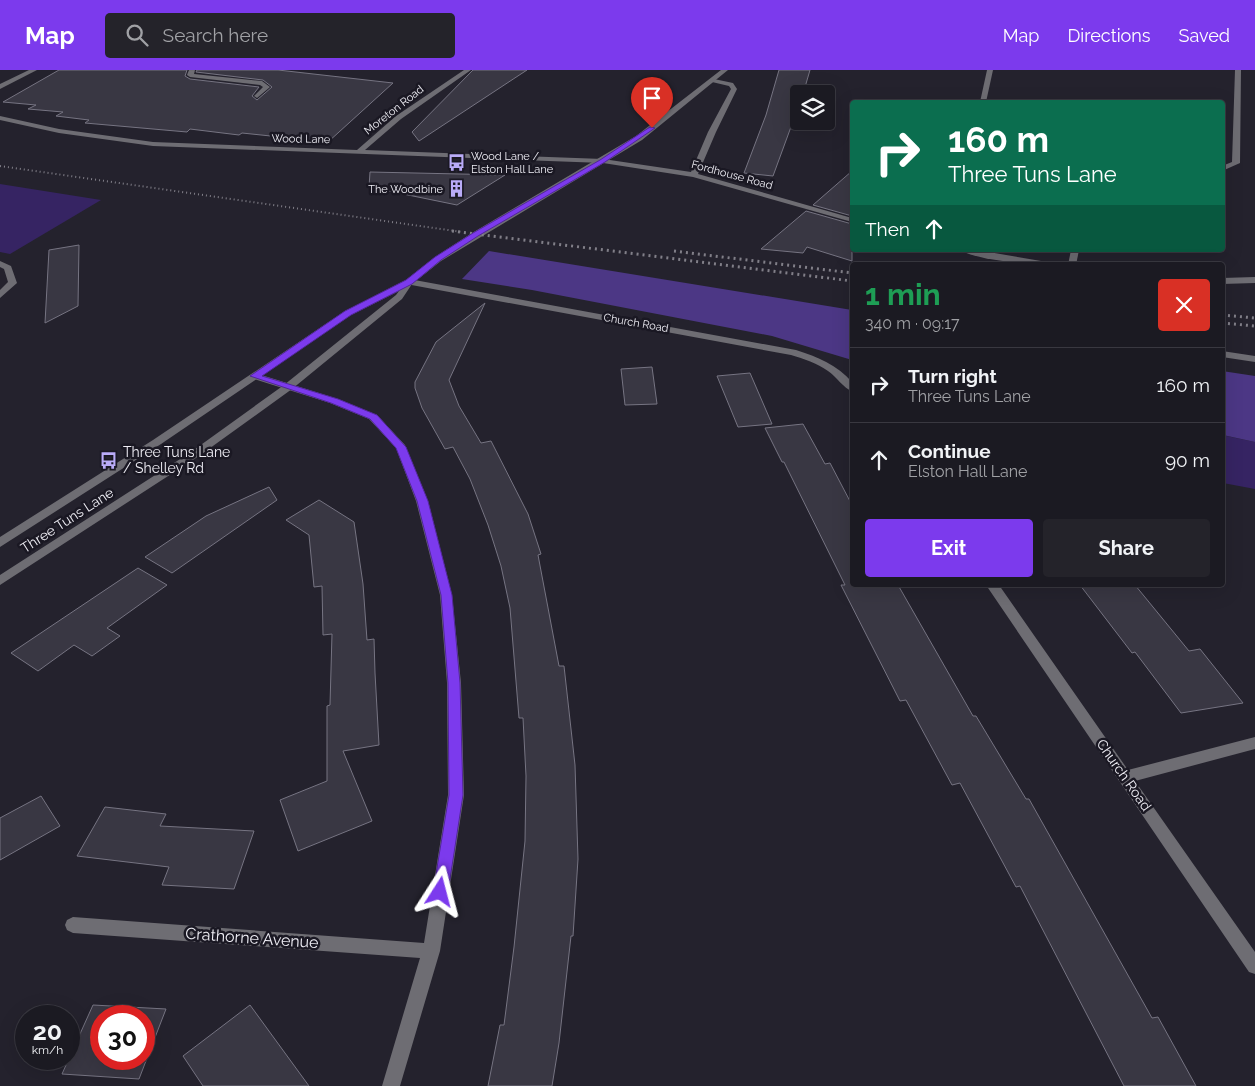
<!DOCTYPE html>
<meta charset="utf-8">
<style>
body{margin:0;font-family:Raleway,sans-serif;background:#24232a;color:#f1f3f6;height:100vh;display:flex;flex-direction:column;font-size:19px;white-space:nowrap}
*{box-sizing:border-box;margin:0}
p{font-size:16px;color:#a0a1a5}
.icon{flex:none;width:28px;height:28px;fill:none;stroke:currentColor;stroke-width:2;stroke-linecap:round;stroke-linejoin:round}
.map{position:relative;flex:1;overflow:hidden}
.drawer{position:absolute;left:850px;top:192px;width:375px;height:325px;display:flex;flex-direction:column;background:#1b1a22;border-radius:5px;box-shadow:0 5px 20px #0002,0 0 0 1px #393840}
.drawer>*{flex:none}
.hud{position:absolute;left:850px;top:30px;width:375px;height:152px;border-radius:5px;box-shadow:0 5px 20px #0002,0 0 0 1px #393840;background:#0b6e4f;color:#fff;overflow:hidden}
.buttons{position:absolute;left:790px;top:15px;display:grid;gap:10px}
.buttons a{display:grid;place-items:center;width:45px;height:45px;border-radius:5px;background:#1b1a22;box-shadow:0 5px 20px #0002,0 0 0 1px #393840;font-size:25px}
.speed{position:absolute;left:15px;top:935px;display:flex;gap:10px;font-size:25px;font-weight:700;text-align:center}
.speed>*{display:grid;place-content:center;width:65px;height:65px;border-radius:50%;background:#1b1a22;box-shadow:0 5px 20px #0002,0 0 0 1px #393840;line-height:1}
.speed small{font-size:12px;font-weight:400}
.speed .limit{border:8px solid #d22;background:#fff;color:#111}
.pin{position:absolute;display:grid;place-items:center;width:42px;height:42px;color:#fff;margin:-51px -21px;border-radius:50% 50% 50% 0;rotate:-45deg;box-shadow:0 0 5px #0007}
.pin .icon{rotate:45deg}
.me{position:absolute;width:55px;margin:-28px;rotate:9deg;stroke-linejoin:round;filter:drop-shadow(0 0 4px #0008)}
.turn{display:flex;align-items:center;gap:18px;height:105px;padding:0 15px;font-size:22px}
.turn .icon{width:65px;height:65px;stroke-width:2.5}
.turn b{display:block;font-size:35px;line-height:42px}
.then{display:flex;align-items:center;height:48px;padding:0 15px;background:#0003;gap:10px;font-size:19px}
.round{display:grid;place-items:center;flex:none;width:52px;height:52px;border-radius:5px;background:#24232a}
.head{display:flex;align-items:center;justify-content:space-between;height:85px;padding:0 15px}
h1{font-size:30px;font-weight:700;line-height:38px;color:#1e9e55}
.action{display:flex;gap:10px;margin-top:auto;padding:10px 15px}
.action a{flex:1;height:58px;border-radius:5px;background:#7c3aed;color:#fff;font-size:20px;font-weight:700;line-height:58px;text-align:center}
.action a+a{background:#24232a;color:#f1f3f6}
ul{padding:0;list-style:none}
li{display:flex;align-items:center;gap:15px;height:75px;padding:0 15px;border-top:1px solid #393840}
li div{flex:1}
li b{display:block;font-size:19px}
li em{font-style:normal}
header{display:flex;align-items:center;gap:30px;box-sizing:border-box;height:70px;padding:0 25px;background:#7c3aed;color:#fff}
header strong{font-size:24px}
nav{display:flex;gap:28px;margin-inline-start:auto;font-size:18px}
.search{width:350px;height:45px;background:#24232a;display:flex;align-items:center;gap:12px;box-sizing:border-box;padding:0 18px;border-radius:5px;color:#a0a1a5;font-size:19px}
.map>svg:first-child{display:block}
.green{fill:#362463}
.forest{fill:#4c3785}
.building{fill:#393743;stroke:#767482;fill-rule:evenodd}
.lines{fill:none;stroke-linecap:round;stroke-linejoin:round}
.service{fill:#6e6d73;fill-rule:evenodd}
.minor{fill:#6e6d73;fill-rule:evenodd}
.tertiary{fill:#6e6d73;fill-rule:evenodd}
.rail-far1{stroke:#817f88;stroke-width:2;stroke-dasharray:1 3;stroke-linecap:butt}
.rail{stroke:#817f88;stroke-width:3;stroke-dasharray:2 4;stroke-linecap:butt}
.route{fill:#7c3aed;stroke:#51269a}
.labels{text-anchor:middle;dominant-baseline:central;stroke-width:5;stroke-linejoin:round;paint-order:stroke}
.far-street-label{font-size:11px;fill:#efeef5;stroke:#1a1823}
.far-poi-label{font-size:11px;fill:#efeef5;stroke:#1a1823;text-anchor:start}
.poi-label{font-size:14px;fill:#efeef5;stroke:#1a1823;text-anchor:start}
.street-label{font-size:14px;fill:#efeef5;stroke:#1a1823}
.near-street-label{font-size:16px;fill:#efeef5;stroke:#1a1823}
</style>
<header>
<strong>Map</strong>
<div class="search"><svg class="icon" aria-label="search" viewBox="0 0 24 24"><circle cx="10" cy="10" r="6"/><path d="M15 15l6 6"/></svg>Search here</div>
<nav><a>Map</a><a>Directions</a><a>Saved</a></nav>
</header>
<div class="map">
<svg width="1255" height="1016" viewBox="0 0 1255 1016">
<rect width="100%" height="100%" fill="#24222d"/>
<g class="green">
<path d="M0,114l101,16 -91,54 -10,-2z"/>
<path d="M1222,365l33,7v47l-32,-6z"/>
</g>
<g class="forest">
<path d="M489,181l363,59v50l-80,-24 -240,-46 -70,-11z"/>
<path d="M1222,301l33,5v66l-32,-7z"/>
</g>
<g class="building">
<path d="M59,0h128l-2,6 5,3 69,8 -7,9 5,4 15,-13 -9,-7 -67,-8 1,-2h81l115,13 -65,59 -86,-9 -3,2 -49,-6 -3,3 -102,-9 4,-3 -33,-4 7,-4 -35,-3 8,-4 -33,-3z"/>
<path d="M473,0h54l-108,71 -7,-9z"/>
<path d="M779,0h31l-7,24h-4v11l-26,71 -29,-3 22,-58z"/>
<path d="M852,101v45l-39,-11z"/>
<path d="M370,102l135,3 -48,30 -88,-18z"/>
<path d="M806,141l46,13v37l-45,-14 -4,6 -42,-4z"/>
<path d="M79,175l-1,61 -33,17 4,-73z"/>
<path d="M485,233l-36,77 10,26 22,37 10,-2 37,73 13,40 -3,1 21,111h5l11,99 3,94 -5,77h-2l-12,107 -7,43h-64l12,-61h4l10,-78 11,-106 1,-65 -3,-58h-4l-9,-110 -9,-42 -13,-41 -18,-46 -17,-32 -8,2 -23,-41 -7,-20v-6l21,-40z"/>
<path d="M652,297l5,37 -32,1 -4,-36z"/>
<path d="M750,303l22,51 -34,3 -21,-51z"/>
<path d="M803,354l22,40 5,-1 22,42v80h46l75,131h3l50,83h3l123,219 6,-1 38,69h-72l-104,-200 -4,1 -56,-104 -8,2 -46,-85 -6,1 -59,-116h4l-61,-123h-2l-17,-34z"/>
<path d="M269,417l8,13 -105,73 -27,-16 61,-41z"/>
<path d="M319,430l35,22 9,62 4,56 7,-1 1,34 4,72 -36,6 29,70 -74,30 -18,-51 47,-19v-75l3,-1 2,-71 -9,1 -1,-49 -8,1 -5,-52 -23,-15z"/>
<path d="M138,498l29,17 -60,43 13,8 -28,20 -18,-11 -36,26 -27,-18z"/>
<path d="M1080,515h55l54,66 11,-2 43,54 -62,10 -46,-61 -3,1z"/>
<path d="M41,726l19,30 -60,34v-42z"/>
<path d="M105,737l61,7 -6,12 94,5 -20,58 -72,-4 7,-18 -92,-11z"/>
<path d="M93,935l73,4 -27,70 -77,-5zM101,946h43v43h-43z"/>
<path d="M250,935l59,81h-106l-20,-30z"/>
</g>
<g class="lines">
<path class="service" d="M1222,281l33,5v6l-33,-5z"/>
<g class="minor">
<path d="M29,0h8l-37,19v-5z"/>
<path d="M189,0h6l-1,4 68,7 8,6 -13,11 -3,-2 9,-9 -3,-2 -70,-8 -3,-2z"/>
<path d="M464,0h7l-70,49 -36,31 238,9 88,13 17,-40 23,-43 -2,-3 -17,-4v-2l2,-1 19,4 4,6 -21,43 -18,42 154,44v4l-159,-45 -90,-14 -450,-17 -94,-13 -59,-13v-4l59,13 94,13 204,8 39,-34z"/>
<path d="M987,0h6l-7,32h-6z"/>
<path d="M1235,0h6l-1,93 -18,8v-5l10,-4z"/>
<path d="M961,180h16l70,12 4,3c-18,0 -77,-5 -90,-15z"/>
<path d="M1071,180h8l-3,15h-8z"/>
<path d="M0,191l11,5 6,17 -17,15v-8l8,-8 -4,-13 -4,-2z"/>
<path d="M1255,207v6l-33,1v-6z"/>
<path d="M409,209l387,71c22,7 41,15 56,32v9c-8,-2 -16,-15 -24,-20 -11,-8 -24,-12 -37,-16l-385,-71v-4z"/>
<path d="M255,303l83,26 39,16 28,30 23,56 24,94 9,88 3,112 -24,156 -40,135h-18l38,-128 -347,-25 -6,-3 -2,-5 2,-5 6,-3 351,26 24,-148 -1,-112 -7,-88 -24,-94 -20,-53 -27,-29 -39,-16 -79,-25 -1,-2z"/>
<path d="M986,515h13l129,185 127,-33v12l-120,32 120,171v22l-6,-2z"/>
</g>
<path class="tertiary" d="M721,0h7l-86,70 -201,121 -29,23 -10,15 -110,90 -93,67 -199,129v-10l191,-123 93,-67 112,-90 3,-4 -48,24 -190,129 -161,103v-10l153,-97 192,-129 61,-31 29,-23 37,-24 164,-97z"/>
<path class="rail-far1" d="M0,96l462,66"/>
<g class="rail">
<path d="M452,161l400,50"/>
<path d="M674,181l178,22"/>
<path d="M1222,245l33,3"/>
<path d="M1222,253l33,3"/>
</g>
</g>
<path class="route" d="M650,57l5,1 -50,34 -127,74 -37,24 -29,24 -61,31 -89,61 76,23 39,16 29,32 22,54 24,94 8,88 3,112 -15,97 -2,5 -6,2 -5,-2 -2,-5 16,-97 -1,-112 -7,-88 -24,-94 -21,-53 -26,-29 -39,-16 -81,-27 95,-65 61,-31 29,-23 38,-24 127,-73z"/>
<defs>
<symbol id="bus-bare" viewBox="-9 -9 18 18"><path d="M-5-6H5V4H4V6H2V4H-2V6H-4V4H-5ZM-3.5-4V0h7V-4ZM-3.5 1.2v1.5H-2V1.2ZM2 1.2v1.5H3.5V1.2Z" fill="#b9abf7" stroke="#1a1823" stroke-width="2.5" paint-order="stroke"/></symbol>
<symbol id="building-bare" viewBox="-9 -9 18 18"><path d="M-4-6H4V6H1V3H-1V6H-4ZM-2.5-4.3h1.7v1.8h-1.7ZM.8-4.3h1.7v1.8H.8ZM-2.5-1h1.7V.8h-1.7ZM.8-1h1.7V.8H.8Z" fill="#b9abf7" stroke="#1a1823" stroke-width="2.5" paint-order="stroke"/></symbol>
</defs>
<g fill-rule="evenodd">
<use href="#bus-bare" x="444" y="80" width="25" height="25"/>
<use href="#building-bare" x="444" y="106" width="25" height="25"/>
<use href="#bus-bare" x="96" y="378" width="25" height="25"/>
</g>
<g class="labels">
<g class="far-street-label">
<text transform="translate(394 40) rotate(-38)">Moreton Road</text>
<text transform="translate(301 69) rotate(1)">Wood Lane</text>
<text transform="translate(732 105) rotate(15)">Fordhouse Road</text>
<text transform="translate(636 253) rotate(10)">Church Road</text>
</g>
<g class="far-poi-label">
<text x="471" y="86">Wood Lane /<tspan x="471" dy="13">Elston Hall Lane</tspan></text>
<text x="443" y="119" text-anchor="end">The Woodbine</text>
</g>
<g class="poi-label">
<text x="123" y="382">Three Tuns Lane<tspan x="123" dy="16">/ Shelley Rd</tspan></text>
</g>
<g class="street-label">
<text transform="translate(67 450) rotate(-33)">Three Tuns Lane</text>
<text transform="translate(1124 705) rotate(55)">Church Road</text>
</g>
<g class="near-street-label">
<text transform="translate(252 868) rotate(4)">Crathorne Avenue</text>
</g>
</g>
</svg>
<div class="buttons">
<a><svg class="icon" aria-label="layers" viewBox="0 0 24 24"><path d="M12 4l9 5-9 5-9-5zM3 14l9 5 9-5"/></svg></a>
</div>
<div class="speed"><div>20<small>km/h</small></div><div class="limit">30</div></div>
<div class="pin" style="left:652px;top:58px;background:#d93025"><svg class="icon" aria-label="arrive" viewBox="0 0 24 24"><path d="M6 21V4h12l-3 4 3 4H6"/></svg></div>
<svg class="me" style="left:440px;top:822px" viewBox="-20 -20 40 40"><path d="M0-17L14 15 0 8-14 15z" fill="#7c3aed" stroke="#fff" stroke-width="4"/></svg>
<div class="hud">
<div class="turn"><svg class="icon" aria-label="right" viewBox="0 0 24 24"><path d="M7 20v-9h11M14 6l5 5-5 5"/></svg><div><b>160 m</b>Three Tuns Lane</div></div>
<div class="then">Then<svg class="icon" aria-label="ahead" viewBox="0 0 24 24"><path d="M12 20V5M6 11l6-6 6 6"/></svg></div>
</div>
<section class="drawer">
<div class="head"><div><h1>1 min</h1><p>340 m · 09:17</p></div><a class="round" style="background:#d93025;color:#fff"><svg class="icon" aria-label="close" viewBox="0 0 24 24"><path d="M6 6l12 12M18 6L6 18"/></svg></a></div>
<ul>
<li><svg class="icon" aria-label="right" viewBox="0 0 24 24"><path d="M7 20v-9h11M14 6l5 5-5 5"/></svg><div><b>Turn right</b><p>Three Tuns Lane</p></div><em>160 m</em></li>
<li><svg class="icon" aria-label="ahead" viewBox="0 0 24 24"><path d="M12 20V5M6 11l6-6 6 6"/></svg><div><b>Continue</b><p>Elston Hall Lane</p></div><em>90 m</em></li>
</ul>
<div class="action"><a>Exit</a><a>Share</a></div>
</section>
</div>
